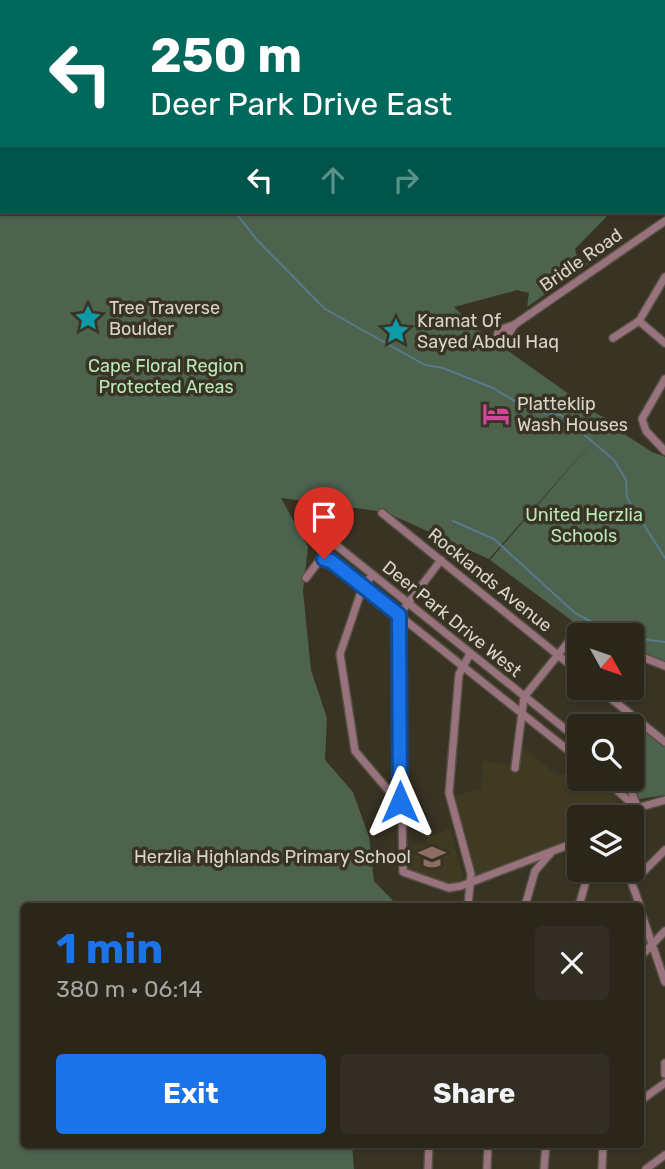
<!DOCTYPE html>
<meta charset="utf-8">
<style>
body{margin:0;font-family:Rubik,sans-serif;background:#322e23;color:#f1f3f6;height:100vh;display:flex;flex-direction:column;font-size:26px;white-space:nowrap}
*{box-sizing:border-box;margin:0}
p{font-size:23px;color:#a5a5a2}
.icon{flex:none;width:38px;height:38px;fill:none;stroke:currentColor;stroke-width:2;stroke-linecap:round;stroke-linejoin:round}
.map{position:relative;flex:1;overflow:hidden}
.panel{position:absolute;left:21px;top:903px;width:623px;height:245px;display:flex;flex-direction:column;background:#2a261a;border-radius:7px;box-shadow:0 2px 5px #0004,0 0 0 2px #464339}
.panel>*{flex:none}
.banner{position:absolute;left:0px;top:0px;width:665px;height:214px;box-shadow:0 2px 5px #0004,0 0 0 2px #464339;background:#00695c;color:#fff;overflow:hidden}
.needle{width:46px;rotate:130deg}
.controls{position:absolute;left:567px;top:623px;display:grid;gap:14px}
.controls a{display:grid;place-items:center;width:77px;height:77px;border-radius:7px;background:#2a261a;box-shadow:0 2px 5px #0004,0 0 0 2px #464339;font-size:35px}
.pin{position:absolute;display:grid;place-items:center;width:60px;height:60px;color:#fff;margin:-72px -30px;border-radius:50% 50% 50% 0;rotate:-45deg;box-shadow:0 0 7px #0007}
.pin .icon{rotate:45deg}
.me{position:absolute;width:77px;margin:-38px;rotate:0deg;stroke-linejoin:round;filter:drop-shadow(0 0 5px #0008)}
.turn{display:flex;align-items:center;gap:24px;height:147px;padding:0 35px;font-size:32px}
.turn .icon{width:91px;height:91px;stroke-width:2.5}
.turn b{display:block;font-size:49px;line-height:60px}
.lanes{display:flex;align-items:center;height:66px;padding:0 35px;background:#0003;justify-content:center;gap:35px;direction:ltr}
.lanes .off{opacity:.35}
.round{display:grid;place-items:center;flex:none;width:74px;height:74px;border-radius:7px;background:#322e23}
.head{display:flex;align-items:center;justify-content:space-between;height:119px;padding:0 35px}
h1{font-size:42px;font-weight:700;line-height:52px;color:#1a73e8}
.button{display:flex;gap:14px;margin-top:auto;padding:14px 35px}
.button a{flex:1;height:80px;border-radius:7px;background:#1a73e8;color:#fff;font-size:28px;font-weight:700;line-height:80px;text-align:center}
.button a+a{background:#322e23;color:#f1f3f6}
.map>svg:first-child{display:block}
.built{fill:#413a23}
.green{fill:#4d634e}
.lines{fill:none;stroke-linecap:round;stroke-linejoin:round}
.stream{stroke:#577a8c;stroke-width:2}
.minor-casing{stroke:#555041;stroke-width:10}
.minor{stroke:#98737d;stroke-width:7}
.route-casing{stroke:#114b97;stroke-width:18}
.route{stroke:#1a73e8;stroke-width:12}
.labels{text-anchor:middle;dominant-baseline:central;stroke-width:7;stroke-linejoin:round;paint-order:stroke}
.street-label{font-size:18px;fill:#d8d5cb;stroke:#383323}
.poi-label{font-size:18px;fill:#d8d5cb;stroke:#383323;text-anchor:start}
.park-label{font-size:18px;fill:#b9e8ba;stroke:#383323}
</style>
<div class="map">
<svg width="665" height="1169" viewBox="0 0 665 1169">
<rect width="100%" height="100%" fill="#383323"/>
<g class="built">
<path d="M521,746l36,29 22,-3v7h16l21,17 1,10 -6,11h-32v21l-102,38 -23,-80 27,-7 2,-28 37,5z"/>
<path d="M450,829l13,48 -1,4 -11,2 -42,-10 -4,-28h22l-1,-8z"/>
</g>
<g class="green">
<path d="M0,0h665l-2,157v-155h-661v210h609l-36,37 2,7 14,6 -64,45 2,-14 -12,-3 -63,17 19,19 124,88 13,6 -1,4 43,28 13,5v206l-33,-16v-12h-30l-23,-9 -89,-66 110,-127 -111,126 -104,-47 -104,-14 27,49 -5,44 8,79 16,48 -2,42 28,32 16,45 5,44 24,25h-374v238l328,1 2,24h-354z"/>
<path d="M645,730l20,16v49l-26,4 -7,-31 8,-9 -3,-3z"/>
</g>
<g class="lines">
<g class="stream">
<path d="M175,0l1,2"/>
<path d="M0,1l2,2"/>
<path d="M235,212l22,28 68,69 100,56 18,3 50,20 40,24 28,3 53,45 12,20 1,18 38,60"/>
<path d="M453,521l41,18 81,74 41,22"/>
<path d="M632,638l33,4"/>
</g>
<defs>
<g id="minor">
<path d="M639,321l26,22"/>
<path d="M514,325l151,-104"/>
<path d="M514,325l-8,14 -9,-3 2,-6z"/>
<path d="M613,338l26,-17 26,-44"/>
<path d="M665,379l-23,40 4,12 19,20"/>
<path d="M382,513l197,159"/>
<path d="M306,521l273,219"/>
<path d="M441,560l-42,55 4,257 46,16 12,-2 118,-45"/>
<path d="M372,576l-9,10 -23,68 15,97 33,39 12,2"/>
<path d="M306,578l13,-17h12l248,198"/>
<path d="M632,653l33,13"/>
<path d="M598,688l67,54"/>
<path d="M515,768l9,-71 50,-62h9"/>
<path d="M604,779l33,29"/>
<path d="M627,779l10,28"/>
<path d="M628,817l9,-9 28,-8"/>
<path d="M627,870l13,36"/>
<path d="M632,883l33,-33"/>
<path d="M468,906l3,-32 -22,-81 10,-119 11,-20"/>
<path d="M525,906l10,-35 15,-17"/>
<path d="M579,906l10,-36"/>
<path d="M640,909l25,73"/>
<path d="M640,957l25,-26"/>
<path d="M665,1063v11"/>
<path d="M640,1101l25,-18"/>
<path d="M428,1169l1,-25"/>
<path d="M487,1169l1,-25"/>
<path d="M544,1169l2,-25"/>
<path d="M602,1169l1,-25"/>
<path d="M646,1169l19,-14"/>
</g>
</defs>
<use href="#minor" class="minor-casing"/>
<use href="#minor" class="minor"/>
</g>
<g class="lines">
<defs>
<path id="route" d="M324,559l7,2 68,54 1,187"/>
</defs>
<use href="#route" class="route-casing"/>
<use href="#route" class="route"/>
</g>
<defs>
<symbol id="sight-bare" viewBox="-9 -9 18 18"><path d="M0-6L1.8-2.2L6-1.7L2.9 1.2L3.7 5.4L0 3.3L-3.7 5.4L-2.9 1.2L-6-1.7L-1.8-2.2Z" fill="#0f9aa8" stroke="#383323" stroke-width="2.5" paint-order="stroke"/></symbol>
<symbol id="hotel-bare" viewBox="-9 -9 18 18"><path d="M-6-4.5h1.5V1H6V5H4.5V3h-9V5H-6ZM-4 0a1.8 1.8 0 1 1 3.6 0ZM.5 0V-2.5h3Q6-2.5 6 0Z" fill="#d1479c" stroke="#383323" stroke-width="2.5" paint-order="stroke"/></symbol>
<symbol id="school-bare" viewBox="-9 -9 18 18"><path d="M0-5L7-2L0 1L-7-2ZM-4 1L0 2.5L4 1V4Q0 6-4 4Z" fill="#8d6e63" stroke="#383323" stroke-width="2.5" paint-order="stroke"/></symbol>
</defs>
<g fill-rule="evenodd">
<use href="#sight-bare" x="69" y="299" width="38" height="38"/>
<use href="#sight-bare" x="377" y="312" width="38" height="38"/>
<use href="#hotel-bare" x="477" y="395" width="38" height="38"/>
<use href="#school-bare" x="413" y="838" width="38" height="38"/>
</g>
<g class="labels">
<g class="street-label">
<text transform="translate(581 260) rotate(-35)">Bridle Road</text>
<text transform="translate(490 580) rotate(39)">Rocklands Avenue</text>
<text transform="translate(452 619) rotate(39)">Deer Park Drive West</text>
</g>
<g class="poi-label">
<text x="109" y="308">Tree Traverse<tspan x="109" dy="21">Boulder</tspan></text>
<text x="417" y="321">Kramat Of<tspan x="417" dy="21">Sayed Abdul Haq</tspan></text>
<text x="517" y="404">Platteklip<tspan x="517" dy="21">Wash Houses</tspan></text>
<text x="411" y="857" text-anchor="end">Herzlia Highlands Primary School</text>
</g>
<g class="park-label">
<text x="166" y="366">Cape Floral Region<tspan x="166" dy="21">Protected Areas</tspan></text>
<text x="584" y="515">United Herzlia<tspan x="584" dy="21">Schools</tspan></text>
</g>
</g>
</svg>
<div class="controls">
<a><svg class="needle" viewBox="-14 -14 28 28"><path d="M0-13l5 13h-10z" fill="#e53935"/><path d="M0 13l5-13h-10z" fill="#a5a5a2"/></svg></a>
<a><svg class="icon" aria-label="search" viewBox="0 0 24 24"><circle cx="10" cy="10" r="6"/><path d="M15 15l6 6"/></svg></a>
<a><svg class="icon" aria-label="layers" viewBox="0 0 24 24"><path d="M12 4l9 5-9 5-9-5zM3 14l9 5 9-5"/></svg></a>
</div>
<div class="pin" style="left:324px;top:559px;background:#d93025"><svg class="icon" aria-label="arrive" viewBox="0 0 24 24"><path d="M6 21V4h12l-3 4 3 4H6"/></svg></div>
<svg class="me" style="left:400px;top:802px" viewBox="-20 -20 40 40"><path d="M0-17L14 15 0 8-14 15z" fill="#1a73e8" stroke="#fff" stroke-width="4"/></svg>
<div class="banner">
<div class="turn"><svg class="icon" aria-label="left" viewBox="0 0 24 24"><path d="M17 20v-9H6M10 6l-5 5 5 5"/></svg><div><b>250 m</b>Deer Park Drive East</div></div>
<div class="lanes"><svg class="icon" aria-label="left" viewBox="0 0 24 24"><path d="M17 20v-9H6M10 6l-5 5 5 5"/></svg><svg class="icon off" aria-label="ahead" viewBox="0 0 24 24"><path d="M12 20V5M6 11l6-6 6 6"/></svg><svg class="icon off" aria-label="right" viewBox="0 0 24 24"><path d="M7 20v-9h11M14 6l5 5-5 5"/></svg></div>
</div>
<section class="panel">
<div class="head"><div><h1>1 min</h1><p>380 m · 06:14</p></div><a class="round"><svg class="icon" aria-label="close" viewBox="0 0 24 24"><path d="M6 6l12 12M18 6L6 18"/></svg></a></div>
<div class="button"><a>Exit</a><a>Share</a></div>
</section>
</div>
